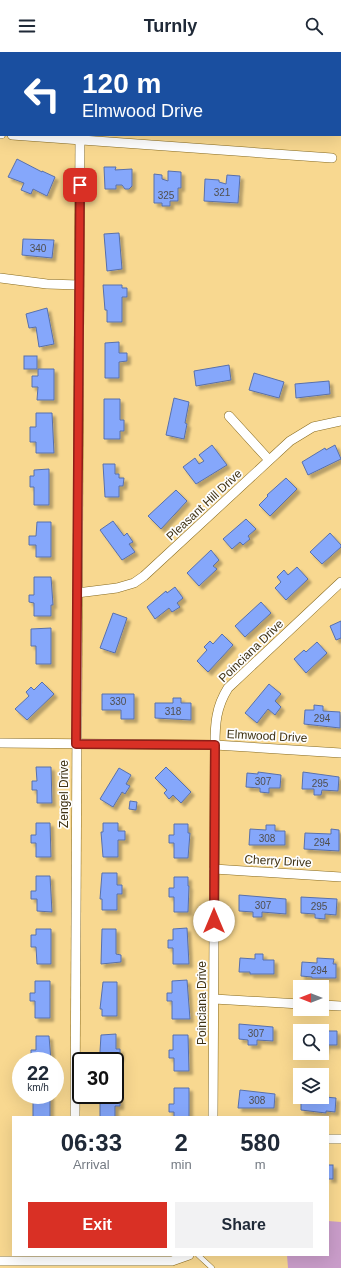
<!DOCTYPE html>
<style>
body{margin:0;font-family:Arial,sans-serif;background:#f2f2f3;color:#1f2937;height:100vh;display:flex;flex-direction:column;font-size:15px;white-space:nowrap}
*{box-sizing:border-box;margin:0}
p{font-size:13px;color:#747a83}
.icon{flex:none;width:22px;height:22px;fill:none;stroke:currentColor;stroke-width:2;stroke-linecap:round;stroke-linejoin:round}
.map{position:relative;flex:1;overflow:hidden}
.panel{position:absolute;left:12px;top:1064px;width:317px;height:140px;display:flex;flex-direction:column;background:#fff;border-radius:0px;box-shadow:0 4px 16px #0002}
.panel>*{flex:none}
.banner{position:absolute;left:0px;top:0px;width:341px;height:84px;box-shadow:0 4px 16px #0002;background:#1a4fa0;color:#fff;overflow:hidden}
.needle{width:26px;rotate:270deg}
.tools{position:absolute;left:293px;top:928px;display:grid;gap:8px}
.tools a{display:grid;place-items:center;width:36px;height:36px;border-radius:0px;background:#fff;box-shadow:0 4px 16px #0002;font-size:20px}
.speed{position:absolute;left:12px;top:1000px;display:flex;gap:8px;font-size:20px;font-weight:700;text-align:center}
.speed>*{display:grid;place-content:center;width:52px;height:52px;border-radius:50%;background:#fff;box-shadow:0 4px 16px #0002;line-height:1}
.speed small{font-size:10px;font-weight:400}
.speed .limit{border:2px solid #111;border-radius:6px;background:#fff;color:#111}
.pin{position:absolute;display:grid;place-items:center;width:34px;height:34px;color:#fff;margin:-17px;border-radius:8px;box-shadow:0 2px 6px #0006}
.me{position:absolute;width:44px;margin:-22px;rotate:0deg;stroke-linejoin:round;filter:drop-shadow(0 0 3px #0008)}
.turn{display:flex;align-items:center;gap:14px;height:84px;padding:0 16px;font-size:18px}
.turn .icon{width:52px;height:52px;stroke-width:2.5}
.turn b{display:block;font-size:28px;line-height:34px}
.eta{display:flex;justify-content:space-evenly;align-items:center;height:68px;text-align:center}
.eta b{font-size:24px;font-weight:700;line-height:28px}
.primary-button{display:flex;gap:8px;margin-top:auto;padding:8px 16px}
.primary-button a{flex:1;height:46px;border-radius:0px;background:#d93025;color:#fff;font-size:16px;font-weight:700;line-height:46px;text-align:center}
.primary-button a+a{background:#f2f2f3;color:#1f2937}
header{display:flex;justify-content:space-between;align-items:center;height:52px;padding:0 16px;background:#fff;font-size:18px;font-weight:700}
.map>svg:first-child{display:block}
.green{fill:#ca9dca}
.building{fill:#85a7fb;stroke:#5870ab;filter:url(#shadow)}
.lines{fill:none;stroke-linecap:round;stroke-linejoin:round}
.lane-casing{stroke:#876a1f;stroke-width:5.5}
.street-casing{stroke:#876a1f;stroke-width:10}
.lane{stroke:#fff;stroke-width:4.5}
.street{stroke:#fff;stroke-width:9}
.route-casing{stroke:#8d1f18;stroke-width:10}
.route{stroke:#d93025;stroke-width:7}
.labels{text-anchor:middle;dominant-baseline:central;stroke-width:3.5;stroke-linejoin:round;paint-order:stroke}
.number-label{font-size:10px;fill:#504e4d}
.street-label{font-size:12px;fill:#3e3113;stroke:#fdfdfd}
</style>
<header><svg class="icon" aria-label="menu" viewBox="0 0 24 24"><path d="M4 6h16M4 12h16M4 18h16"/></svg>Turnly<svg class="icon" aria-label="search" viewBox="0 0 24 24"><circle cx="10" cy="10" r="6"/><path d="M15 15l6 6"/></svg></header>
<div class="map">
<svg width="341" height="1216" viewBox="0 0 341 1216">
<defs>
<filter id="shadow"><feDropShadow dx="3.5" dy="3.5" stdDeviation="1" flood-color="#0004"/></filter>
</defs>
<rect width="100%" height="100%" fill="#f8d890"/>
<path class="green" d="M328,1169l13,1v46h-53l-1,-13h41z"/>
<g class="building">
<path d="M17,107l25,13v-1l13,6 -8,19 -14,-7 -2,5 -10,-4 3,-7 -16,-6z"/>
<path d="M104,115h12l-1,3 17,-1v17l-3,3h-4l-3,-4h-6v4h-11z"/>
<path d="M168,119l13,1v16h-3v13h-8v5h-8v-3h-8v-29l8,1v4l6,2z"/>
<path d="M227,123l13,1 -2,27 -34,-2 1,-22 14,1v2l7,2z"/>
<path d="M119,181l3,36 -15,2 -3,-37z"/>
<path d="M23,187l31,1 -2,18 -30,-3z"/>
<path d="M103,233h19v3h5v9h-5v25h-15v-12h-2z"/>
<path d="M47,256l7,36 -15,3 -3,-20 -7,1 -3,-14z"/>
<path d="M119,290v11h8v8l-8,1v16h-14v-35z"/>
<rect x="24" y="304" width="13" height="13"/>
<path d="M229,313l2,15 -35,6 -2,-15z"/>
<path d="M38,317h16v31h-17l1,-13h-6v-11h6z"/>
<path d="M254,321l30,9 -5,16 -30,-8z"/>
<path d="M329,329l1,13 -34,4 -1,-14z"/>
<path d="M174,346l15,4 -4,21 2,1 -3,15 -18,-4z"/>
<path d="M104,347h16v21h4v11h-4v8h-16z"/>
<path d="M36,361h16l2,40h-18v-11h-6v-15h6z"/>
<path d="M212,393l15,20 -31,19 -13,-17 12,-9 4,6 5,-3 -5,-6z"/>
<path d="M335,393l6,14 -33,16 -6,-13 23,-14 1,2z"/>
<path d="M103,412h12v10h4v4h5l-1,8h-4v11h-14z"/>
<path d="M49,417v36h-15v-18h-4v-11h4v-6z"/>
<path d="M286,426l11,11 -27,27 -11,-11 9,-9 -1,-1z"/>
<path d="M176,438l11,11 -26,28 -13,-13z"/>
<path d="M246,467l10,10 -8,7 2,3 -7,6 -3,-3 -8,7 -9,-10z"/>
<path d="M113,469l11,15 3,-3 6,9 -4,2 6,8 -13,8 -22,-30z"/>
<path d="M37,470h14v35h-15v-12h-7v-9h7z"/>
<path d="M330,481l11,12v2l-19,17 -12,-12z"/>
<path d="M211,498l8,10 -6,6 4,3 -18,17 -12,-13z"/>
<path d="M297,515l11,12 -22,21 -11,-12 6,-6 -4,-5 7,-7 4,5z"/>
<path d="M34,525h17l2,28h-2v11h-17v-13l-5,-1v-7h5z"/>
<path d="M175,535l8,11 -6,5 3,4 -8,5 -3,-4 -14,11 -8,-12 19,-16 1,2z"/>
<path d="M261,550l10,11 -26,24 -10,-11z"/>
<path d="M113,561l14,5 -12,35 -15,-5z"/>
<path d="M341,569v17l-5,2 -6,-14z"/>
<path d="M51,576v36h-15v-18h-5v-17z"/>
<path d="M222,582l11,11 -25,27 -11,-11 10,-11 -3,-3 6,-6 3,3z"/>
<path d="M317,590l10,11 -21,20 -12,-14 10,-9 2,2z"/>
<path d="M42,630l12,12 -27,26 -12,-11 14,-13 -3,-4 5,-5 3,3z"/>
<path d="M269,632l12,10 -6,7 6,6 -6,8 -7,-6 -11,14 -12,-10z"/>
<path d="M102,642h32v25h-13v-9h-19z"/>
<path d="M173,646h8v5h10v17l-36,-2v-15h18z"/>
<path d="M314,653l9,1v5l17,1v16l-36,-4 1,-14h9z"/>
<path d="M36,715h15l1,36h-15v-13h-5v-9h5z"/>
<path d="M166,715l25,25 -10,11 -8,-8 -4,4 -5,-6 3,-3 -12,-12z"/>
<path d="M119,716l12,7 -5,9 4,2 -5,8 -3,-2 -9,15 -13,-8z"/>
<path d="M258,720l23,3 -1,13h-11v5l-9,-1v-4l-14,-1 1,-14 11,1z"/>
<path d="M303,720l36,5 -1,14 -16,-1 -1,5h-7v-6h-12z"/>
<path d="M130,749l7,1 -1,8 -7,-1z"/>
<path d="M36,771h14l1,34h-15v-14h-5v-8h5z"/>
<path d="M103,771h15v8h7v9h-7v17h-15l-2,-25h2z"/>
<path d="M174,772h14v9h2l-2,25h-14v-15h-5v-8h5z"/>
<path d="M266,773h9v6h10v14h-36l1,-16 16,1z"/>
<path d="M331,777l8,1v21l-35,-2 1,-16 26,1z"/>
<path d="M102,821h15v12h5v9h-5v16h-15v-11h-2z"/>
<path d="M36,824h14l2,36 -15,-1v-12h-6v-8h5z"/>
<path d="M174,825h14v9h1l-1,26h-14v-15h-5v-9h5z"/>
<path d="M239,843l47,4v15l-24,-2v5h-9v-5l-14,-1z"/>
<path d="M301,845l36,2 -1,16 -11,-1v5l-10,-1v-4l-14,-1z"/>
<path d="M187,876l2,36h-16v-16h-5v-8h5v-11z"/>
<path d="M36,877h15v35h-14l-1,-17h-5v-12h5z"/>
<path d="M102,877h14v25l5,1v7l-20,2z"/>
<path d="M255,902h8v6h11v14h-24v-2h-11l1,-14 15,1z"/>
<path d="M317,906l17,1 -1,5h3v14h-24v-1l-11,-1 1,-14 15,1z"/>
<path d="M187,928l3,39h-18v-18h-5v-8h5v-12z"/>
<path d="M35,929h15v37h-15v-17h-5v-8h5z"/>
<path d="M103,930h14v34h-15v-7h-2z"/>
<path d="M239,972l34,3v14l-16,-1v5h-9v-5l-9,-1z"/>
<path d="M303,977h25v2h9v14h-12v5h-3v-19h-19z"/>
<path d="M116,982v15h4v9h-5v12v-9h-15v-10l1,-16z"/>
<path d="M173,983h15l1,36h-15v-13h-5v-8h4z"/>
<path d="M36,984h13l2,25h-14v-3h-6v-8h5z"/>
<path d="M115,1036v8h5v10h-5v11h-15v-22h15z"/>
<path d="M174,1036h15v29h-15v-5h-5v-8h5z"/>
<path d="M240,1038l35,4 -1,14h-36z"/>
<path d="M322,1040h3v5l11,1 -1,14 -9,-1v2l-25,-3v-13h21z"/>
<rect x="33" y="1043" width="17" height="22"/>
<rect x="328" y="1113" width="5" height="14"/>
</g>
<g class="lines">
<defs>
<path id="lane" d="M198,1203l14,13"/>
<g id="street">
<path d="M80,1v-1"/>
<path d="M0,82h1"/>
<path d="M12,83l320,23"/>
<path d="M0,226l47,6 32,1"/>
<path d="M229,364l40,44"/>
<path d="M77,541l40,-5 17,-5 10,-7 146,-135 23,-14 28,-6"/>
<path d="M0,691l215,2 126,8"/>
<path d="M214,817l127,8"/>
<path d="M214,947l86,5"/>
<path d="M322,953l19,1"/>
<path d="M75,1065l5,-982"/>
<path d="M213,1065l2,-372c0,-21 1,-38 13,-57l113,-106"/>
<path d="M328,1087h13"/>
<path d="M0,1209h172l17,-6"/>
</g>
</defs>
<use href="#lane" class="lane-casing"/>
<use href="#street" class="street-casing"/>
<use href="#lane" class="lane"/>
<use href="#street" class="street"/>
</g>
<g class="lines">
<defs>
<path id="route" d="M80,133l-4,559 139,1 -1,176"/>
</defs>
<use href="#route" class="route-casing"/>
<use href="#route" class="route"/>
</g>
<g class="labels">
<g class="number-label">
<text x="222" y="140">321</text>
<text x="166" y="143">325</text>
<text x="38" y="196">340</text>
<text x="118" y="649">330</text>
<text x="173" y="659">318</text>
<text x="322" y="666">294</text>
<text x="263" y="729">307</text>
<text x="320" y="731">295</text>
<text x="267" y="786">308</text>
<text x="322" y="790">294</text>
<text x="263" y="853">307</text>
<text x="319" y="854">295</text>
<text x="319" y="918">294</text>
<text x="256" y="981">307</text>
<text x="257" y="1048">308</text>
</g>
<g class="street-label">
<text transform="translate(204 453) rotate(-43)">Pleasant Hill Drive</text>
<text transform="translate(251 599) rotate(-44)">Poinciana Drive</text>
<text transform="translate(267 684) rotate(3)">Elmwood Drive</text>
<text transform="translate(64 742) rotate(-90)">Zengel Drive</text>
<text transform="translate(278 809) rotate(3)">Cherry Drive</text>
<text transform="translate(202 951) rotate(-90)">Poinciana Drive</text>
</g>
</g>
</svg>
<div class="tools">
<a><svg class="needle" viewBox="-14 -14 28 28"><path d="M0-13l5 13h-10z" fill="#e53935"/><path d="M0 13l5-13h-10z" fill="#747a83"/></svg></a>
<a><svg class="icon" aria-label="search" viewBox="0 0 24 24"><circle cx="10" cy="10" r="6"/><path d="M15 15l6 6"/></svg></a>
<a><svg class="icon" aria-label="layers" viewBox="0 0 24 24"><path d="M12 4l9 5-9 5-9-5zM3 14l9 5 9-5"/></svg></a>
</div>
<div class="speed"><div>22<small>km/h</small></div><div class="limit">30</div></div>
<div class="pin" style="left:80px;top:133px;background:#d93025"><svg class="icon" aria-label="arrive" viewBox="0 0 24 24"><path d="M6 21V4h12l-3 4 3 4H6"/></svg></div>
<svg class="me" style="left:214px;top:869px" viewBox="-20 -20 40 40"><circle r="19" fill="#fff"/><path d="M0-13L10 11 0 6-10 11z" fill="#d93025"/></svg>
<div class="banner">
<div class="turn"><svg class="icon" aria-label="left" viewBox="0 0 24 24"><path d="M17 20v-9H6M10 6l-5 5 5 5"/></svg><div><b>120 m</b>Elmwood Drive</div></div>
</div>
<section class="panel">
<div class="eta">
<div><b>06:33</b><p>Arrival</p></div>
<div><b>2</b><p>min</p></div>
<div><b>580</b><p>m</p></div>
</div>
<div class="primary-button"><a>Exit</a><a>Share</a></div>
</section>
</div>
